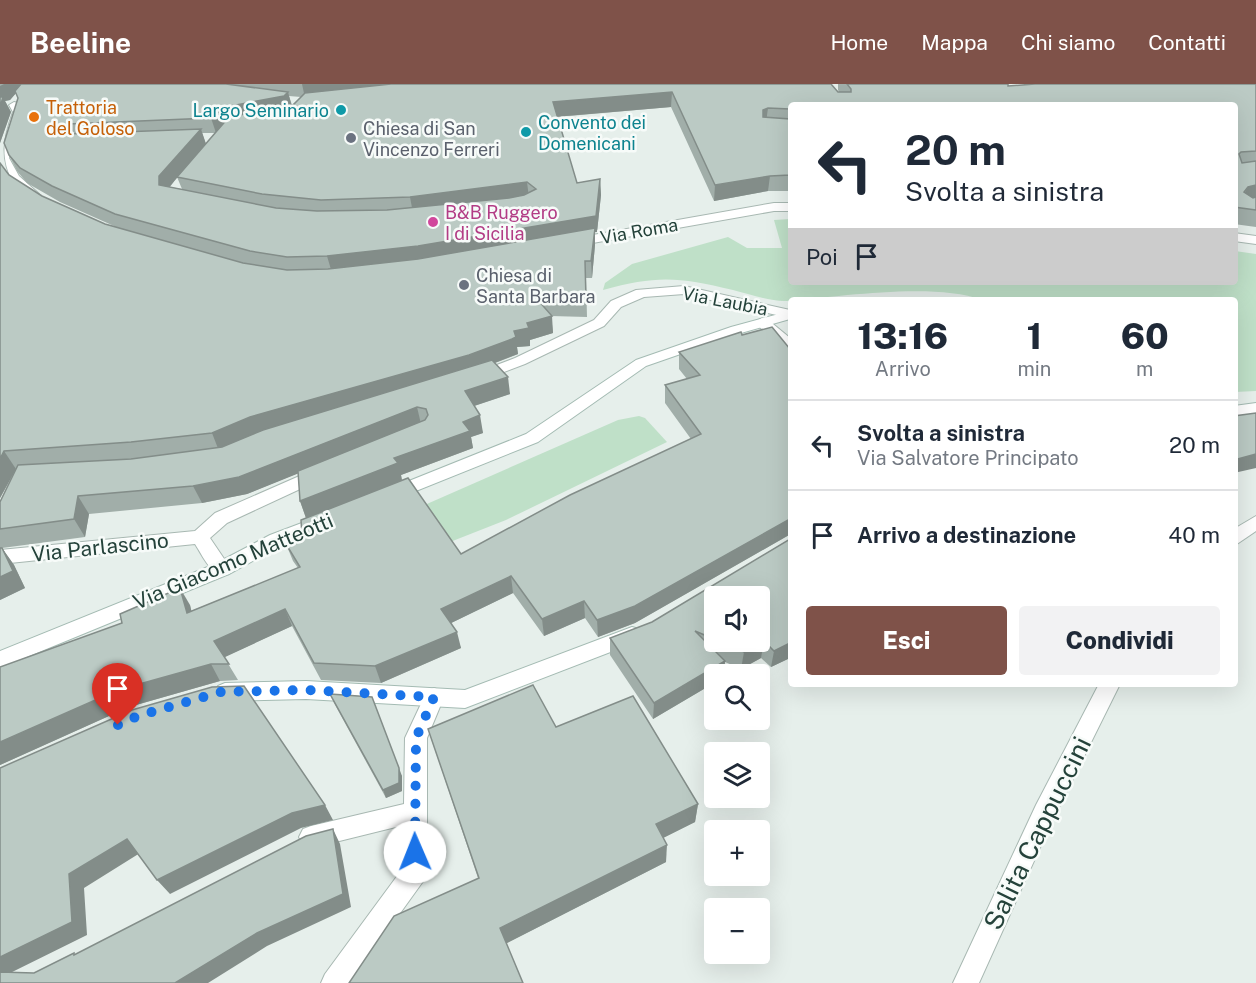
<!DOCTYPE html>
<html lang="it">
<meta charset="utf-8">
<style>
body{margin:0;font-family:"Public Sans",sans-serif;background:#f2f2f3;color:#1f2937;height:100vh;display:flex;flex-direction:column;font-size:22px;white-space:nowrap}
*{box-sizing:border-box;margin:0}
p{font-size:20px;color:#747a83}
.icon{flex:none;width:33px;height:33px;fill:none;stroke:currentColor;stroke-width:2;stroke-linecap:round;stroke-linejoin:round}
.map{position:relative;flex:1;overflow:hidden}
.side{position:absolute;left:788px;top:213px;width:450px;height:390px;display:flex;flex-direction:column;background:#fff;border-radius:6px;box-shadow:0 6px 24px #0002}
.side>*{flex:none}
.guide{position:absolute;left:788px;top:18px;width:450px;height:183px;border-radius:6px;box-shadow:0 6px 24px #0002;background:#fff;color:#1f2937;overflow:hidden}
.fabs{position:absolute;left:704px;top:502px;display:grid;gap:12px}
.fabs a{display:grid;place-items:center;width:66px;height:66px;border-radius:6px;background:#fff;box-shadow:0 6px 24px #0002;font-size:30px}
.pin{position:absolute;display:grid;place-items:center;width:51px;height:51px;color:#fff;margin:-62px -26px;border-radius:50% 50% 50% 0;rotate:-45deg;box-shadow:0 0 6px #0007}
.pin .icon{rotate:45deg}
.me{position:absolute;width:66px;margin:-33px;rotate:359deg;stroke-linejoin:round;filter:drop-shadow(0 0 4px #0008)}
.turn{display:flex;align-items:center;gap:21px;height:126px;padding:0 18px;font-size:27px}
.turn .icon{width:78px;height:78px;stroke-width:2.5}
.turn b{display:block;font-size:42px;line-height:51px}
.then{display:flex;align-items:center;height:57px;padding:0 18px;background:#0003;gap:12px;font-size:22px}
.eta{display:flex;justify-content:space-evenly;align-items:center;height:102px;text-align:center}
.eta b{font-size:36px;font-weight:800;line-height:42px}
.cta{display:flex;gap:12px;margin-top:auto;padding:12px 18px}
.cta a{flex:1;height:69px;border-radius:6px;background:#7f5249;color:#fff;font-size:24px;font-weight:800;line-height:69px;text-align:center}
.cta a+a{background:#f2f2f3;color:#1f2937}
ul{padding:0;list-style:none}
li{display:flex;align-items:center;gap:18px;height:90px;padding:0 18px;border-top:2px solid #e0e1e3}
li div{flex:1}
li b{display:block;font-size:22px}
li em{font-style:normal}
header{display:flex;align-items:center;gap:36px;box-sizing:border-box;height:84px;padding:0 30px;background:#7f5249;color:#fff}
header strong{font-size:28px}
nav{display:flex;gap:33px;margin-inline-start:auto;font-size:21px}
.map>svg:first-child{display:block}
.green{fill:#bfe0c8}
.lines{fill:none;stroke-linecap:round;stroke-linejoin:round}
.minor-casing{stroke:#a8b8b2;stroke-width:2}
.secondary-casing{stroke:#a4bbb3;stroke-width:2}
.minor{fill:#fff;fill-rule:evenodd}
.secondary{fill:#fff;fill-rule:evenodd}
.wall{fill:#a1aea9;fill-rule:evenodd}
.shaded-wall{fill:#838d89}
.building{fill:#bbcac4;stroke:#838d89;stroke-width:1.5}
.route{stroke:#1a73e8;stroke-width:10;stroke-dasharray:0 18}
.culture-dot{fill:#0f9aa8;stroke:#f7fbf9;stroke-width:2}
.food-dot{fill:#e8710a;stroke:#f7fbf9;stroke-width:2}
.worship-dot{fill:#6b7280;stroke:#f7fbf9;stroke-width:2}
.hotel-dot{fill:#d1479c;stroke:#f7fbf9;stroke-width:2}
.labels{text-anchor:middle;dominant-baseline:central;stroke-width:5;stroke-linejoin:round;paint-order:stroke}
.far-food-label{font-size:18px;fill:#c56008;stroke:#f7fbf9;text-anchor:start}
.far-culture-label{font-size:18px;fill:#0d838f;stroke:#f7fbf9;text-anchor:end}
.far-worship-label{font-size:18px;fill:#5b616d;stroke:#f7fbf9;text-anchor:start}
.far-hotel-label{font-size:18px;fill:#b23c85;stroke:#f7fbf9;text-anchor:start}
.far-street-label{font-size:18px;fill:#24423a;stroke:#f7fbf9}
.street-label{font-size:21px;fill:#24423a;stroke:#f7fbf9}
.near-street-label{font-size:26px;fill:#24423a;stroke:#f7fbf9}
</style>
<header>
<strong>Beeline</strong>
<nav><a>Home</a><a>Mappa</a><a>Chi siamo</a><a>Contatti</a></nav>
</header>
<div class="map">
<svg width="1256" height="899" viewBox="0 0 1256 899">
<rect width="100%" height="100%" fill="#e6efeb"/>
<g class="green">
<path d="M790,135v63h444l1,-31 21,3v137l-21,1 -1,-92h-252c-49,-18 -143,-3 -195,1 -16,1 -38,-7 -54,-11 -54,-13 -76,-15 -130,0l2,-7 27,-19 96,-27 19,11h35l-8,-28z"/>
<path d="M639,332l6,2 22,24 -161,78 -61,24 -25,-37 198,-87z"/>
</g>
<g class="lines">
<defs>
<g id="minor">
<path d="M14,18l4,1 5,9 -14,46 10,18 20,18 -6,4c-8,-3 -14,-8 -19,-14 -14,-25 -11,-44 -1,-72l-4,-7z"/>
<path d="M774,119h16v8h-16l-204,36 -6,-4 6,-4z"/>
<path d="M1234,149l22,3v8l-22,-3z"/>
<path d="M684,202l106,24v8l-106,-24 -40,3 -23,10 -17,19 -79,38 -47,18 -8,-5 3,-3 42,-16 79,-38 17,-19 25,-11z"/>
<path d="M762,234l5,1 23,19v11l-5,-1 -28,-23 -2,-3z"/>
<path d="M320,383l6,2 2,4 -2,4 -99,46 -17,15 21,31 -2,5c-17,5 -26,-18 -34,-30l-195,20v-14l195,-19 20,-18z"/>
<path d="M1256,432v15l-22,15v-17z"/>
<path d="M1099,600h21l-68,137 -73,162h-26l83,-178z"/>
<path d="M434,604l7,3 3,6 -17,41v134l-3,8 -74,103h-29l4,-9 78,-106 1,-43 -93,23 -8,-3 -4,-8 4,-8 8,-3 93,-22 1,-66 22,-47z"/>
</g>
<g id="secondary">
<path d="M790,227v8l-49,14 -95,33 -108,76 -142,57h-12l-3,-4 3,-4 142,-57 110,-74 95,-33z"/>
<path d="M1256,319v10l-22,3v-10z"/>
<path d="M323,431l6,1 3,5 -3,5 -47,19 -53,29 -229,94v-17l215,-87 55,-29z"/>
<path d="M632,543l7,2 3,6 -3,6 -174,67 -159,-9 -81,2 -7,-3 -3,-6 3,-6 7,-3 81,-2 159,9z"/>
</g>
</defs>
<use href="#minor" class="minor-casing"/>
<use href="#secondary" class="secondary-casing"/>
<use href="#minor" class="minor"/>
<use href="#secondary" class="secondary"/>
</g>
<g class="wall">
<path d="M0,0h831l7,8h1l-1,-2v-6h170v2l248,-2v143l-22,-3v-119h-444v86h-22l-54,10 -43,-94 -114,10 20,66 23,-4 1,16 -4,37h-2v13l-3,33h-6l1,39 -36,-1 2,17 -23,7v6l-13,1 1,7 -23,9 15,31 -36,12 9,27 -12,4 2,11 -72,27 1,5 59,74 230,-115 -26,-36v-18l22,-6 -8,-10v-17l63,-17 48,14v186h-1l-154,88 -37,14 -13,-19 -41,18 -31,-43 -62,30 10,25 -80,35 -60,-3 -29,-54 -68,31 14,23 -18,1 -91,26 -129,58v-98l190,-62 1,6 107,-43 -5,-7 -7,-17 16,-7 4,-19 -6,-17 -2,-28 -51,21 -45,9 -113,11 -4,23 -83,11 12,17 11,23 -25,12v-98l16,-33 -16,29 9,-323 33,21 63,28 9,2 -54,-24 -33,-19 -10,-12 -8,-16 9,-57 -2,-5 -6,7 -5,1 6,11 -11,31zM289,12l12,1 -9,8zM202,49h13l-9,11zM177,93l5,12 -12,-2z"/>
<path d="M790,455v119l-19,9 -10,-9 -20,11 -16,-7 -1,13h-10v8l-61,36 -43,-64v-17l42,-16zM714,513l45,45h-45z"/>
<path d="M330,610l72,82v15l-16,7 -52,-95z"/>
<path d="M556,643l142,77 -3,18 -32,16 3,24 -159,81 -29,-65 -50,-149z"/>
</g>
<g class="shaded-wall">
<path d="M4,0h20l-14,16 -5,1 6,11 -11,31v-57z"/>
<path d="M302,0h127l-124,14z"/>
<path d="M288,8l4,15 -76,26 -5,-15 9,-10z"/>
<path d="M672,8l-1,15 -117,10 -1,-15z"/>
<path d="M768,24l-2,15 -5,2 2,-15z"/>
<path d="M68,40l7,15 -14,-9z"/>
<path d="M201,45l5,15 -41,48 -6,-7v-9z"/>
<path d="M770,92l-2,15 -54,10 1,-16z"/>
<path d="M600,95l1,16 -4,37h-2v13l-3,33 -1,-17 -259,12 -5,-17z"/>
<path d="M527,98l2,16 -116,15 -3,-16z"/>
<path d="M1256,101v13l-17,5 -3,5 12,-21z"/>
<path d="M552,232l1,17 -23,7v6l-13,1 1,7 -47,18 -252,79 -7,-18 38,-16 264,-86 13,-8z"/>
<path d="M508,293l2,17 -42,14 -3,-17z"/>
<path d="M417,323l4,17 -174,70 -45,9 -9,-17z"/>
<path d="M480,331l3,18 -12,4 2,11 -72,27 1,6 -96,37 -6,-17 94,-43 69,-36z"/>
<path d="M4,367l12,18 -16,29v-39z"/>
<path d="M1256,370v14l-22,5v-13z"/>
<path d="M78,412l11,18 -4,23 -11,-18z"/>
<path d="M790,435v7l-1,9 -154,88 -37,14 -1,-17z"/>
<path d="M2,464l12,17 11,23 -25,12v-23z"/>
<path d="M511,492l2,17 -68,33 -4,-17z"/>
<path d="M180,504l10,17 6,25 -9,-17z"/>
<path d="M584,517l1,17 -41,18 -2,-17z"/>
<path d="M285,525l7,17 -69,32 -9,-17z"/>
<path d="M457,548l4,16 -80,35 -6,-17z"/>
<path d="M764,557l-3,17 -20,11 3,-17z"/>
<path d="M790,559v15l-19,9 3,-16z"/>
<path d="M725,577l-1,14h-10v8l-61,36 1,-16z"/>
<path d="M211,580l9,17 -91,26 -129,58v-23l118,-52z"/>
<path d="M399,684l3,8v15l-16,7 -3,-8z"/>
<path d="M698,720l-3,18 -40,20 1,-18z"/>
<path d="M325,721l8,15 -32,8 -131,66 -13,-14 135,-67z"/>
<path d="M333,745l7,15 11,63 -84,39 -59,37h-33z"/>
<path d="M127,755l13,14 -56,35 3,47 -87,43v-21l69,-83z"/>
<path d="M667,761l-1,17 -161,82 -5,-16z"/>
</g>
<g class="building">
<path d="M21,0h205l62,8 -4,4 -64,12 -9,10 -143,6 -7,6 7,4 133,-5 -42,47v9l117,23 41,3 70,-1 122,-12 15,-3 12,-6 -9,-7 -117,15 -89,3 -59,-6 -85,-17 52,-60 64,-12 12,-12 86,-9h440l7,8h13v-3l-4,-5h161v2l27,-2h221v67l-15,1 -2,2 3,9 14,-2v24l-8,2 -4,5 9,6 3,-1v13l-22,-3v-102h-444v4l-22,-1 -5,2v7l27,2v56l-20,1 -55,9 -43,-93 -119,10 24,81 23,-4 -4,37 -178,30 -91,10 -40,1 -37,-6 -135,-37 -63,-28 -32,-18 -11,-13 -5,-12 14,-45 -3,-7z"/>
<path d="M0,13h3l-3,10z"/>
<path d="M0,79l9,12 33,21 63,28 138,39 44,7 41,-1 90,-10 177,-31 -4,33h-6l1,39 -49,-1 15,17 -25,7 2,5 -15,3 2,6 -4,2 -43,16 -219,62 -38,16 -81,9 -127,9 -4,8z"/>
<path d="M772,243l18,22v170l-155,87 -38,14 -13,-19 -42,18 -31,-43 -70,33 16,23 -82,34 -61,-3 -29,-54 -71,32 15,23h-18l-93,26 -118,52v-75l122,-44 -2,-9 60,-26 7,25 113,-46 -14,-23 16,-7 -1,-17 107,-42 53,76 109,-59 131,-61 -36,-49 35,-10 -21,-23 62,-20 1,3z"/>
<path d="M492,276l16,17 -43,14 15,24 -17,7 7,9 -76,27 4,5 -98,38 -2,-30 127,-51 3,-5 -2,-6 -9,-2 -178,70 -46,9 -115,10 -4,23 -74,10v-27l18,-37 113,-6 91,-12 41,-17z"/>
<path d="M1256,329v41l-22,6v-44z"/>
<path d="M790,455v104l-16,8 -10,-10 -20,11 -23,-10h38v-45h-45v42l-19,-8 30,30 -71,42 -44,-65 42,-16z"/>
<path d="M0,464h2l11,23 -13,6z"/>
<path d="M533,601l23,42 77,-31 65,108 -42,20 11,21 -167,83 23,55h-174l45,-67 85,-38 -51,-149z"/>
<path d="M244,602l81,119 -33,8 -135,67 -30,-41 -58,35 3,48 -72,35v-189l132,-58 80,-23z"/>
<path d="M330,610l42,3 27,71v15l-16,7z"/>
<path d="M333,745l10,65 -86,39 -82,50h-175v-11l34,1 40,-20v2l232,-119z"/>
</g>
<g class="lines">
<path class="route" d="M118,641l20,-9 83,-24 85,-2 128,7 -18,41 -1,114"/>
</g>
<g class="culture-dot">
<circle cx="341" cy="26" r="6"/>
<circle cx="526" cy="48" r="6"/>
</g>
<circle class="food-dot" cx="34" cy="33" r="6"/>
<g class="worship-dot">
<circle cx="351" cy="54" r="6"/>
<circle cx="464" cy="201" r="6"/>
</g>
<circle class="hotel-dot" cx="433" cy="138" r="6"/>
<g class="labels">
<g class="far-food-label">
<text x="46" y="23">Trattoria<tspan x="46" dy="21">del Goloso</tspan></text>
</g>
<g class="far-culture-label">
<text x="329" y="26">Largo Seminario</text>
<text x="538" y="38" text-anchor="start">Convento dei<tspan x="538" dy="21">Domenicani</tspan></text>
</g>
<g class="far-worship-label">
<text x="363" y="44">Chiesa di San<tspan x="363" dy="21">Vincenzo Ferreri</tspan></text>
<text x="476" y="191">Chiesa di<tspan x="476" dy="21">Santa Barbara</tspan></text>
</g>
<g class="far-hotel-label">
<text x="445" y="128">B&amp;B Ruggero<tspan x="445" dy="21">I di Sicilia</tspan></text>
</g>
<g class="far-street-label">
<text transform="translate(639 147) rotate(-10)">Via Roma</text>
<text transform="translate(725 217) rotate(11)">Via Laubia</text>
</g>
<g class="street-label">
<text transform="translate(100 463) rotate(-6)">Via Parlascino</text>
<text transform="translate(233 477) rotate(-23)">Via Giacomo Matteotti</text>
</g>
<g class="near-street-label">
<text transform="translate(1037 749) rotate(-64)">Salita Cappuccini</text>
</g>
</g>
</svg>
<div class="fabs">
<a><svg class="icon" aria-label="sound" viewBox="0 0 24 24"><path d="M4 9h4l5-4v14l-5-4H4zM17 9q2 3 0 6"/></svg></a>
<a><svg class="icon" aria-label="search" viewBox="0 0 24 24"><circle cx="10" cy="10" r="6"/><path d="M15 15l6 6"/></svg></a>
<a><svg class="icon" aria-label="layers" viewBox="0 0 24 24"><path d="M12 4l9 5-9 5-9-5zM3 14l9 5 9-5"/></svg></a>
<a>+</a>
<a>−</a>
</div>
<div class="pin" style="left:118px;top:641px;background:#d93025"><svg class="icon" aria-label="arrive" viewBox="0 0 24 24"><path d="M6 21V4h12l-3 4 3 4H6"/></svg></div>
<svg class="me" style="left:415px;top:768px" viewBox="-20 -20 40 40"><circle r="19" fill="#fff"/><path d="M0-13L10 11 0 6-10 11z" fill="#1a73e8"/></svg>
<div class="guide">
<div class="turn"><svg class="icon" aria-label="left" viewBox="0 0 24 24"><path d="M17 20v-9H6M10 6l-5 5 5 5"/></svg><div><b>20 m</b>Svolta a sinistra</div></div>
<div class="then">Poi<svg class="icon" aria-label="arrive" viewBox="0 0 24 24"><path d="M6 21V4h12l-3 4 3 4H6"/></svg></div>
</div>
<section class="side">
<div class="eta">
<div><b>13:16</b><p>Arrivo</p></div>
<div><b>1</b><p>min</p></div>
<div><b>60</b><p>m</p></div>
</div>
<ul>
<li><svg class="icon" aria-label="left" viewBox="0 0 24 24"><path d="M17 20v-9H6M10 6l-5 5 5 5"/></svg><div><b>Svolta a sinistra</b><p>Via Salvatore Principato</p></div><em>20 m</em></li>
<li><svg class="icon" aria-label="arrive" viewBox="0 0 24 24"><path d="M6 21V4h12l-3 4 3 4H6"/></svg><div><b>Arrivo a destinazione</b></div><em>40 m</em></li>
</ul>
<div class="cta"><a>Esci</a><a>Condividi</a></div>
</section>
</div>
